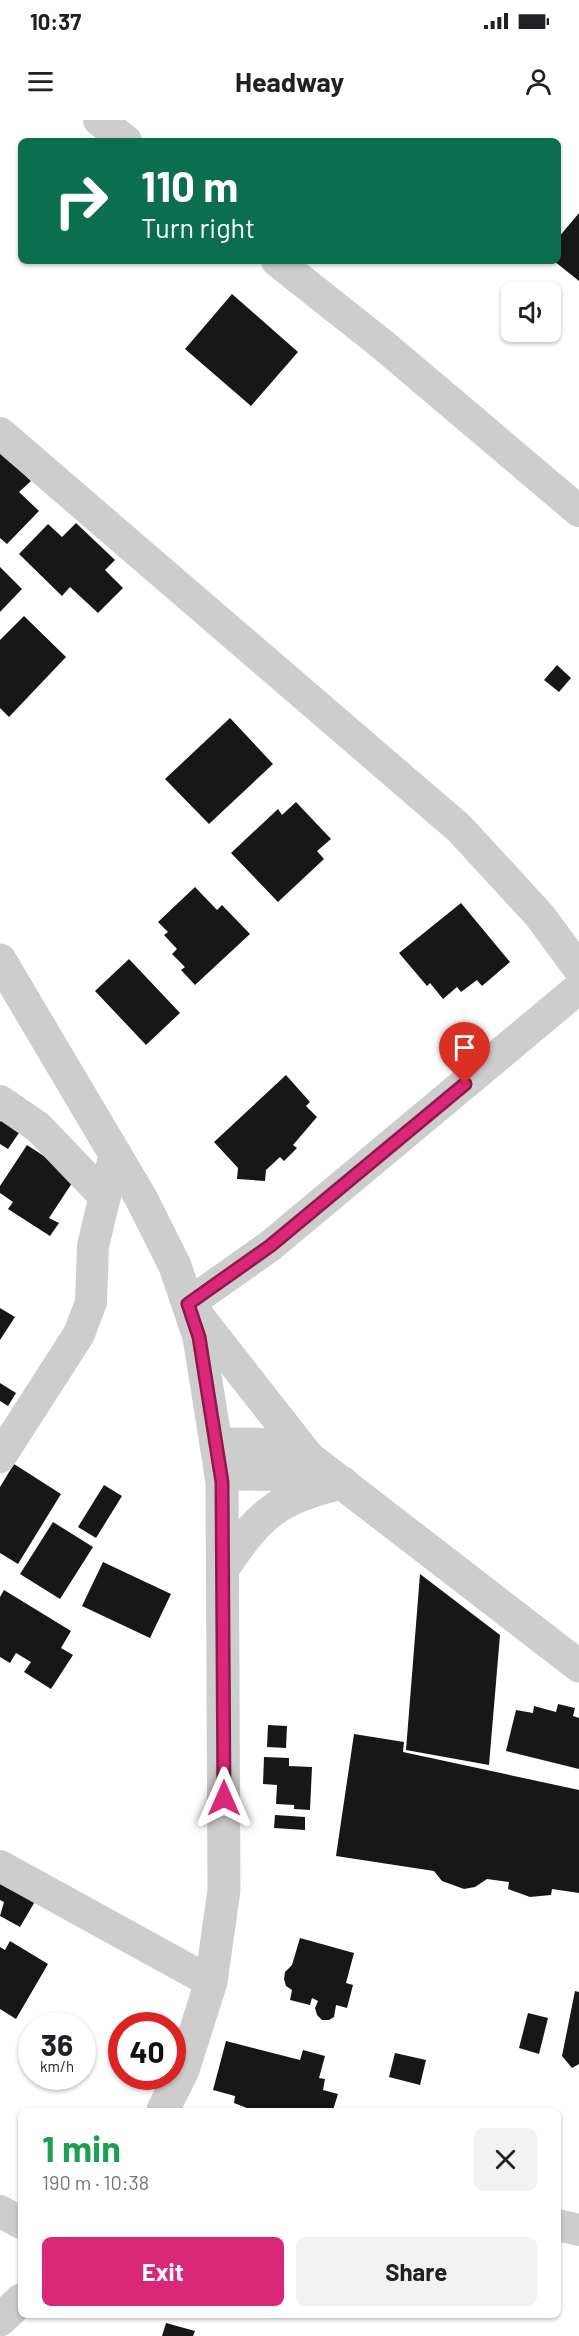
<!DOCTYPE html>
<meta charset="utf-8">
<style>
body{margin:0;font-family:Barlow,sans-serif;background:#f2f2f2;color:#202124;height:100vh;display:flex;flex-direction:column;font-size:22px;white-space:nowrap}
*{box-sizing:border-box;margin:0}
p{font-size:20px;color:#757577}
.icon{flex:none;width:33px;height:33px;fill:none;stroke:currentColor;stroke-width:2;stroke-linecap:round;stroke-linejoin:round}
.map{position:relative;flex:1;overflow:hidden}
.panel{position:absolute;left:18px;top:1988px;width:543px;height:210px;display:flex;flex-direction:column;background:#fff;border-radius:9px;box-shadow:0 2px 4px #0004}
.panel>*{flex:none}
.top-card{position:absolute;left:18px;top:18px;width:543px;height:126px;border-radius:9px;box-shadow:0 2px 4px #0004;background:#0b6e4f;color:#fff;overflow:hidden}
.tools{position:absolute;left:501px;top:162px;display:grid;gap:12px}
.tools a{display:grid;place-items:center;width:60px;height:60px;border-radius:9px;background:#fff;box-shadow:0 2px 4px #0004;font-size:30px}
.speed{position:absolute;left:18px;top:1892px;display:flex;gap:12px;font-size:30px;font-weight:700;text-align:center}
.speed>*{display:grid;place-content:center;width:78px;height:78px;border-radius:50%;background:#fff;box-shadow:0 2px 4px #0004;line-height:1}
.speed small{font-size:15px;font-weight:400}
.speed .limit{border:9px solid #d22;background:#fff;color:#111}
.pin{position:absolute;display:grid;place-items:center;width:51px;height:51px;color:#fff;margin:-62px -26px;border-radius:50% 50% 50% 0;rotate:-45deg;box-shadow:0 0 6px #0007}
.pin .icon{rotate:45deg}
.me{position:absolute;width:66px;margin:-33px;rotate:0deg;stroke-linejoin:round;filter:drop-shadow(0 0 4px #0008)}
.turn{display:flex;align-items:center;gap:21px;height:126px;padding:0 24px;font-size:27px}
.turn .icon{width:78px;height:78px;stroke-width:2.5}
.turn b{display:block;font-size:42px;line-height:51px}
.round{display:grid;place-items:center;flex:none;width:63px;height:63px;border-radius:9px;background:#f2f2f2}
.head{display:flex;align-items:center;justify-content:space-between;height:102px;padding:0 24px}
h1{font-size:36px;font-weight:700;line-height:45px;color:#1e9e55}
.primary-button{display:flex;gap:12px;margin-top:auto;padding:12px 24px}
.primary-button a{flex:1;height:69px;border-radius:9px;background:#db2777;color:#fff;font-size:24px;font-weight:700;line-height:69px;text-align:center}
.primary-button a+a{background:#f2f2f2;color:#202124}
.status{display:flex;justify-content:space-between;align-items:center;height:42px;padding:0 30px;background:#fff;direction:ltr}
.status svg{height:16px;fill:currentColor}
header{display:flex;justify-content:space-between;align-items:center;height:78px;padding:0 24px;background:#fff;font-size:27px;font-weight:700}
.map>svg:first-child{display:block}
.building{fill:#171717}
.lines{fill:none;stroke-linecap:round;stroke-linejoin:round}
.minor{stroke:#cdcdcd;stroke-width:32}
.tertiary{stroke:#cdcdcd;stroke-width:33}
.route-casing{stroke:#8e194d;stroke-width:15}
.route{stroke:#db2777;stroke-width:10}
</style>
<div class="status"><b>10:37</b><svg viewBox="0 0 49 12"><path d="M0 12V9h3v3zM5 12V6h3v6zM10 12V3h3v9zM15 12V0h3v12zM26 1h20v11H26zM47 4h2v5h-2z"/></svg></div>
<header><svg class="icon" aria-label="menu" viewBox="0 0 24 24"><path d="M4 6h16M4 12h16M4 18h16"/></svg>Headway<svg class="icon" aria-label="person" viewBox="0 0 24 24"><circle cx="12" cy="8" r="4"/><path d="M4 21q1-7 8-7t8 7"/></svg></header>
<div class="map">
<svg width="579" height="2216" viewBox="0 0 579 2216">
<rect width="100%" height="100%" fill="#fff"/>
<g class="building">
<path d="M579,93v68l-25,-20h4v-23z"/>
<path d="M232,174l66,58 -47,54 -66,-57z"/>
<path d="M0,331l31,30 -12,11 20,19 -32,33 -7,-6z"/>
<path d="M76,403l39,37 -10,10 18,18 -25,25 -28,-26 -8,9 -43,-42 29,-30 14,13z"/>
<path d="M0,447l22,22 -22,23z"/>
<path d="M24,496l42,41 -57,60 -9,-9v-68z"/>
<path d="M557,545l14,13 -12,14 -15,-12z"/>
<path d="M230,598l43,46 -64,60 -44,-45z"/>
<path d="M296,682l35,37 -14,12 7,8 -46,43 -47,-49 47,-44 4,6z"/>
<path d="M195,767l22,23 5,-5 28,29 -55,51 -14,-15 4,-3 -13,-13 5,-5 -13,-14 4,-3 -10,-10z"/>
<path d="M461,783l49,59 -28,24 -5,-6 -16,12 -4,-5 -14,12 -13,-16 -3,3 -28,-33z"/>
<path d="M129,839l51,54 -34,32 -51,-54z"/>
<path d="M286,955l24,27 -4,4 11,11 -24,28 4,3 -13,13 -4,-4 -14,13 -1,11 -28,-2 1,-11 -24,-26z"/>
<path d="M7,992l18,12 -17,25 -8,-5v-22z"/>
<path d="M27,1025l49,32 -27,41 10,5 -9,13 -42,-27 5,-7 -13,-9v-7z"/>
<path d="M0,1188l15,9 -15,23z"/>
<path d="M0,1263l16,10 -8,13 -8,-5z"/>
<path d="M14,1344l47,30 -43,70 -18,-11v-66z"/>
<path d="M104,1365l18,11 -26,42 -18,-11z"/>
<path d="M53,1402l40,25 -33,52 -40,-25z"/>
<path d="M103,1442l68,32 -21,44 -68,-32z"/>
<path d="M420,1454l80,61 -11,130 -83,-15z"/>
<path d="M4,1470l67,41 -10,17 12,7 -22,34 -27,-17 7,-10 -15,-9 -6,10 -10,-6v-60z"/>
<path d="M558,1584l17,4 -2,8 6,2v51l-73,-18 10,-41 17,3 1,-7 22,6z"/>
<path d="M268,1605l19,1 -1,22 -19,-1z"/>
<path d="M354,1614l50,8 -1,10 176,38v103l-27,-4 -1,6 -21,2 -22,-8 1,-7 -22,-3 -12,8 -11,2 -22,-8 -8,-10 -98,-15z"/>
<path d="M264,1637l25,1v8l23,1 -2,43 -16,-1v-4l-18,-1 1,-19 -14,-1z"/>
<path d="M275,1695l30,2v13l-31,-2z"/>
<path d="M0,1762l40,11 -20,34 -20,-11 4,-14 -4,-2z"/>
<path d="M300,1818l54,15 -8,30 7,2 -6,23 -11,-3 -2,12 -5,3h-7l-5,-5 -2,-7 3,-7 -6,-3 -2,7 -20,-5 2,-10 -6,-4 -2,-7 1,-7 7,-7z"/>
<path d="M10,1821l38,23 -32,55 -16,-10v-62l5,3z"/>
<path d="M575,1871l4,1v72l-7,4 -10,-12z"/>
<path d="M528,1893l20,5 -9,36 -20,-6z"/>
<path d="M226,1921l74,19 3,-10 22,6 -6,22 6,1 -2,11 15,4 -5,16h-81l-18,-7 1,-7 -22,-6z"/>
<path d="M395,1933l31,7 -6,25 -31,-8z"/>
<path d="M166,2203l29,8 -2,5h-31z"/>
</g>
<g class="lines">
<g class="minor">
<path d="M99,0l27,21"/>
<path d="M277,141l106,84 196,166"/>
<path d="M0,313l459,395 81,88 39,53"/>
<path d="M0,981l38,26 67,70"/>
<path d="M188,1184l82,-58 309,-258"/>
<path d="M0,1337l79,-123 12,-32 2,-56 22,-93"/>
<path d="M0,1746l211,116"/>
<path d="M0,2091l21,12"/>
<path d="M558,2105l21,5"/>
</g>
<g class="tertiary">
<path d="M0,840l141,238 34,68 24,71 23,145 2,408 -13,92 -28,88 -20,40"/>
<path d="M196,1194l112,143"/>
<path d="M216,1325c33,-2 61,-3 92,12l271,209"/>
<path d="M221,1354l109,1"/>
<path d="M223,1449c34,-54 57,-73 120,-86"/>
<path d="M0,2200l21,-20"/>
</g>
</g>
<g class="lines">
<defs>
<path id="route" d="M224,1678l-2,-316 -23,-145 -11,-33 82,-58 195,-162"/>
</defs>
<use href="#route" class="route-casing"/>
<use href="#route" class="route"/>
</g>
</svg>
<div class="tools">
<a><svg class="icon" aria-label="sound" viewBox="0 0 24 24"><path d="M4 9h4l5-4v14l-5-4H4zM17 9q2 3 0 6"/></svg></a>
</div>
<div class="speed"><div>36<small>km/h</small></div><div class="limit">40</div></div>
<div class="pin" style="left:465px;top:964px;background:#d93025"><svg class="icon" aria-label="arrive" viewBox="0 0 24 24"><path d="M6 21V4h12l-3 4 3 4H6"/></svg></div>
<svg class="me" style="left:224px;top:1678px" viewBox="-20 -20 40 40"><path d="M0-17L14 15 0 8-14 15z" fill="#db2777" stroke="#fff" stroke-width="4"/></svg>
<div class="top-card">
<div class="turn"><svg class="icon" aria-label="right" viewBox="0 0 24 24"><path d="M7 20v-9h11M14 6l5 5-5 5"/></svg><div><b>110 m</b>Turn right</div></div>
</div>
<section class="panel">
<div class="head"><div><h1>1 min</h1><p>190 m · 10:38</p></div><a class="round"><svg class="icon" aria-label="close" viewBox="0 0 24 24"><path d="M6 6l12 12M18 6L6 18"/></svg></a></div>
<div class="primary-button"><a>Exit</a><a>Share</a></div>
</section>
</div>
